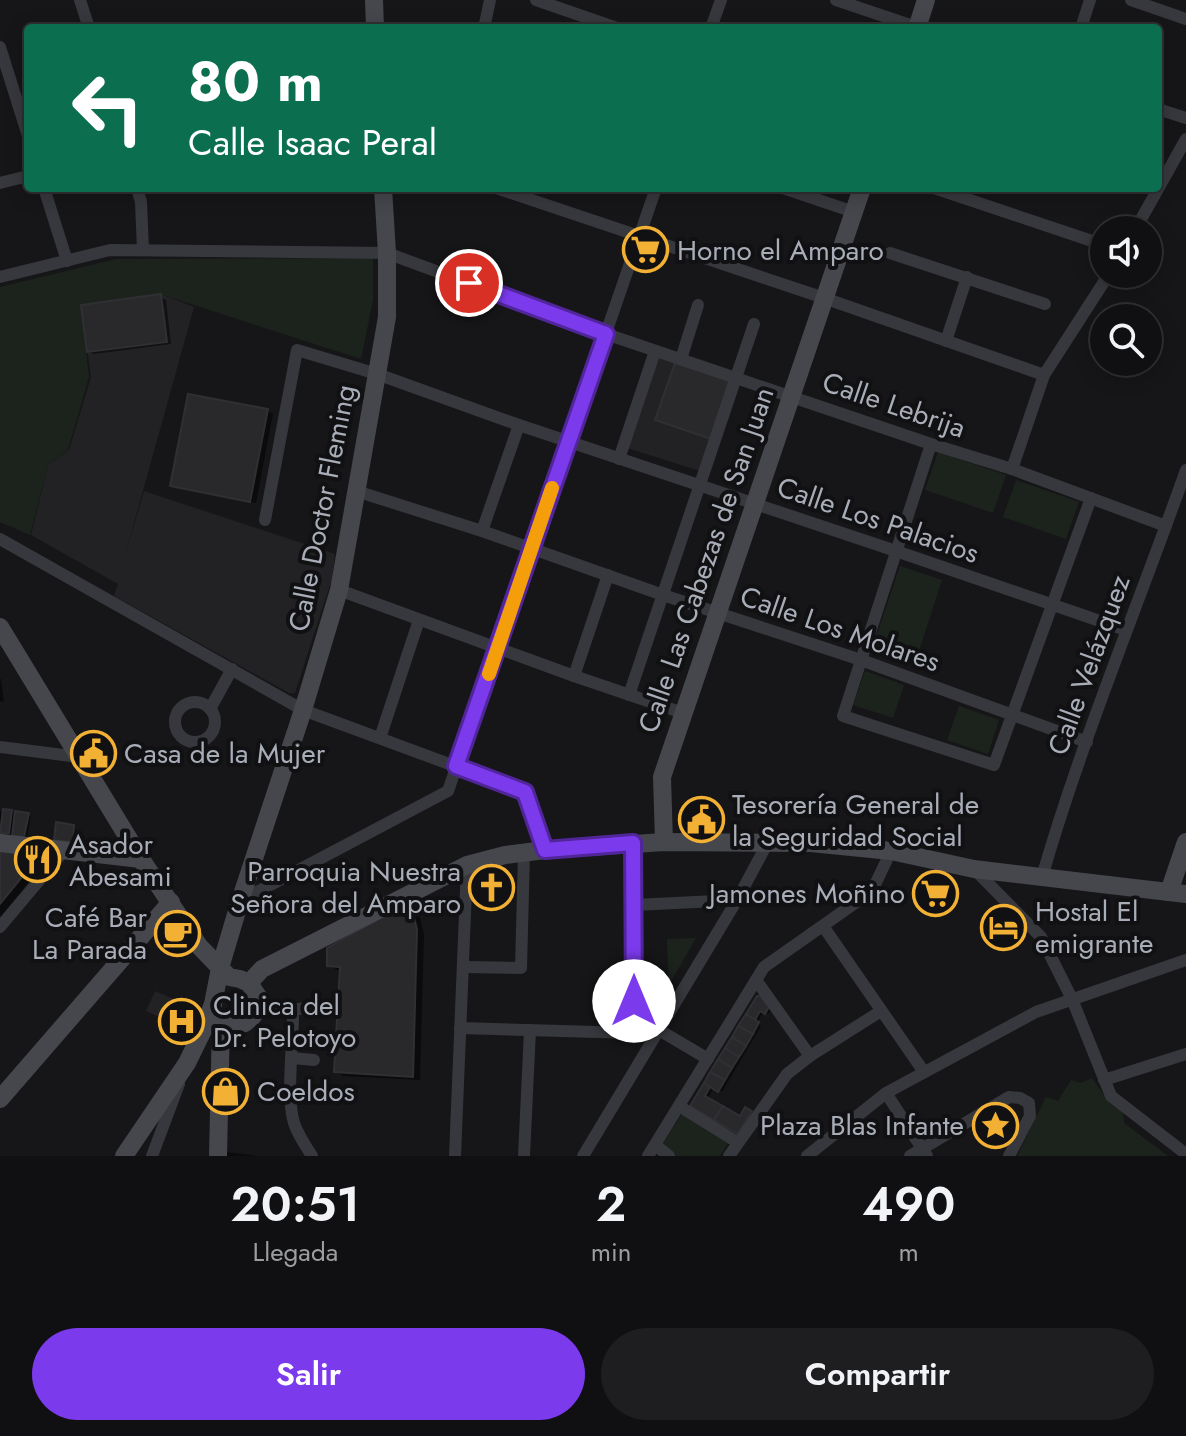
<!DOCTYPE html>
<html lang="es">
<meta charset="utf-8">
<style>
body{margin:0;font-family:Jost,sans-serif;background:#1e1e20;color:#f1f3f6;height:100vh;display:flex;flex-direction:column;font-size:30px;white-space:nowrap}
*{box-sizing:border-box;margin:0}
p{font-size:26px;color:#9c9d9f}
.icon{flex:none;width:44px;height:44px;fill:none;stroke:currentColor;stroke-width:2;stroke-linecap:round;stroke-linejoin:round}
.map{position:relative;height:1156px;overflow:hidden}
.sheet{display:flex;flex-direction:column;background:#101012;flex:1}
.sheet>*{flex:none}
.banner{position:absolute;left:24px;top:24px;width:1138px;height:168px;border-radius:8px;box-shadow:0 4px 20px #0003,0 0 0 2px #303032;background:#0b6e4f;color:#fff;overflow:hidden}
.tools{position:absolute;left:1090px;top:216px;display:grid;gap:16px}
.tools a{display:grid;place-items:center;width:72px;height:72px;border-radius:50%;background:#101012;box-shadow:0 4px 20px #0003,0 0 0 2px #303032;font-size:40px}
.pin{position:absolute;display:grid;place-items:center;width:68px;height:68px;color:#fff;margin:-34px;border:4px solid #fff;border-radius:50%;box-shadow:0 2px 8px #0007}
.me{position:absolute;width:88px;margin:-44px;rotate:0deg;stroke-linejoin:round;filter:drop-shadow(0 0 6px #0008)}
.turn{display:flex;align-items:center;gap:28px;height:168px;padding:0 32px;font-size:36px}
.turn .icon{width:104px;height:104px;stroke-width:2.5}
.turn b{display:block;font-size:56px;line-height:68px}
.eta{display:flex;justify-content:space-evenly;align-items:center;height:136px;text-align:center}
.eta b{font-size:48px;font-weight:600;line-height:56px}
.action{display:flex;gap:16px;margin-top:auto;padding:16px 32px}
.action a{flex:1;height:92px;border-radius:48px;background:#7c3aed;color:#fff;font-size:32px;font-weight:600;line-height:92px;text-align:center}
.action a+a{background:#1e1e20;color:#f1f3f6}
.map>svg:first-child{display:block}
.built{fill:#222225}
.green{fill:#1c231d}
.shadow{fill:#0007}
.building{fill:#29292c;stroke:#303034;stroke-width:2}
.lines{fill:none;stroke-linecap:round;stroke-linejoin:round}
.street{stroke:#37383d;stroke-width:12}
.secondary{stroke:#45474d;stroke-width:18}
.route-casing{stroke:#51269a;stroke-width:20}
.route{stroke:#7c3aed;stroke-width:14}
.slow{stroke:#f59e0b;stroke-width:14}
.labels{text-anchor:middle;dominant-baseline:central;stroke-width:8;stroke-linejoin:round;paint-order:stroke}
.poi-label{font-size:28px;fill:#a8adb8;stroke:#111113;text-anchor:start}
.street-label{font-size:28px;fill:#a8adb8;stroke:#111113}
</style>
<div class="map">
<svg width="1186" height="1156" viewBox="0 0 1186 1156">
<rect width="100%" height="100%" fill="#161618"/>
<g class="built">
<path d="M161,294l33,13 -70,252 20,-68 191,63 -3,25 -37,114h-6l-175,-97 4,-12 -87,-49 17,-70 21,-15 22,-73 -10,-72z"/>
<path d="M658,358l73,23 -31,90 -73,-23z"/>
<path d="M155,991l45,19 -9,22 -45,-21z"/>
</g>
<g class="green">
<path d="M373,258v42l-12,59 -201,-65 -79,11 8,72 -21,73 -20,15 -18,70 -30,-13v-235l116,-28z"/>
<path d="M938,452l68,23 -13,38 -68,-23z"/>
<path d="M1016,480l63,22 -13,37 -63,-22z"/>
<path d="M900,566l42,14 -27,83 -43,-14z"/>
<path d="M865,671l39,14 -11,33 -40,-13z"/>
<path d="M959,706l40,14 -11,34 -41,-14z"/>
<path d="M696,938l-27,47 -2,-46z"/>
<path d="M1092,1078l16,23 15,11 1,11 44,33h-151l29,-59 12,4 13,-21 10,3z"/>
<path d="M682,1114l46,29 -8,13h-44l-15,-10z"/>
</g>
<g class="shadow">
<path d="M160,297l6,3 5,44 -77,10 -5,-3z"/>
<path d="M268,411l5,3 -17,89 -78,-15 -5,-3z"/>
<path d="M0,679h1l3,23 -4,-1z"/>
<path d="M0,811l4,3 7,-2 5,3h12l3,1 -4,22 -13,-4h-14z"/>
<path d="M73,827l3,2v13l-20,-3z"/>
<path d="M0,853l20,3 8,5 5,16 -33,40z"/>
<path d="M410,904l8,5 6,25 -4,146 -77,-4 -7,-5 6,-101h-5l-8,-5z"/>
<path d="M758,998l13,12 -3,4 -4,-3 -7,12 4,3 -39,66 -8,-5 -7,12 34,20 5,-9 8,5 -12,19 -49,-29z"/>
<path d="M226,1152l26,3 2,1h-28z"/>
</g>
<g class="building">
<path d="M161,294l6,48 -80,10 -6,-47z"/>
<path d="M675,363l56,18 -20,58 -56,-19z"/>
<path d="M188,394l80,15 -18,93 -80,-16z"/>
<path d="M3,809l9,1 -3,23 -9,1z"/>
<path d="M15,811l14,2 -5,24 -12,-1z"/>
<path d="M56,822l18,3 -1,17 -19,-2z"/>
<path d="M0,851l20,3 6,18 -26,32z"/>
<path d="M410,902l7,27 -4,148 -79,-5 6,-105 -13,-1v-18z"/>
<path d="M757,996h4l8,11 -4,7 -5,-3 -5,9 -9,-6z"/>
<path d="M746,1014l13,8 -6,12 -15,-8z"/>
<path d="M738,1026l15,8 -7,12 -14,-9z"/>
<path d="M732,1037l14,9 -7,11 -14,-9z"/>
<path d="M725,1048l14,9 -7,11 -14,-9z"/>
<path d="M718,1059l14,9 -7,12 -15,-8z"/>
<path d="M710,1072l15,8 -7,12 -14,-9z"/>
<path d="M704,1083l6,4 -5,9 18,10 -9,14 -24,-14z"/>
<path d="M723,1106l17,10 5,-9 7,4 -14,23 -24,-14z"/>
</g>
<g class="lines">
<g class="street">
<path d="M80,0l9,28"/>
<path d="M536,0l81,28"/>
<path d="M836,0l83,28"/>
<path d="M1131,0l55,19"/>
<path d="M484,28l6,-28"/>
<path d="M711,28l10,-28"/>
<path d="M1081,28l9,-28"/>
<path d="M0,47l28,89"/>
<path d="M1158,109l28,9"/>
<path d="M0,183l28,-7"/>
<path d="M44,188l23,73"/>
<path d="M137,188l4,14 2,48"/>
<path d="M496,188l328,110 220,77"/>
<path d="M783,188l71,24"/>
<path d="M934,188l170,57"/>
<path d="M1135,230l51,-91"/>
<path d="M890,253l155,51"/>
<path d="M0,277l110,-27 277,3 219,81 325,110 81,25 154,57"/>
<path d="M946,341l21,-64"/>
<path d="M681,359l17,-54"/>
<path d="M931,444l-88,272 151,49 97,-267"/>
<path d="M619,459l36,-108"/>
<path d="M1012,469l32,-94 65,-101"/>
<path d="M356,491l126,40 181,64 198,65 226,82"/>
<path d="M265,520l32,-170 80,24 142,51 377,126 230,79"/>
<path d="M482,531l37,-106"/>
<path d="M0,539l303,171 222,82 20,58"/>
<path d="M339,590l235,86 109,37"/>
<path d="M574,676l34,-101"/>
<path d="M629,695l125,-371"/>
<circle cx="195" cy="722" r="20"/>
<path d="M210,709l22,-40"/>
<path d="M380,738l39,-118"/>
<path d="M0,747l79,10"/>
<path d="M633,843l1,190"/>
<path d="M974,869l67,68 31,62 39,97 75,58"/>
<path d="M1042,877c40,-138 96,-271 144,-407"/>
<path d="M240,901l208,-110 208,-603"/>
<path d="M634,905l103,-5"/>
<path d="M823,926l101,146"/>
<path d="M0,927l64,-76"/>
<path d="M463,967l58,1 3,-115"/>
<path d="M756,980l54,76"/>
<path d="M259,1005l31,5 3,5c0,29 -7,82 1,108 4,12 11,22 18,33"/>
<path d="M290,1010l25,-3"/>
<path d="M460,1028l174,5 25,-3 49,29"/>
<path d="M292,1058l22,2"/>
<path d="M1104,1080l82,-26"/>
<path d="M886,1093l41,63"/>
<path d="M679,1106l58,36"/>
<path d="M655,1145l14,11"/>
<path d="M152,1156l27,-72"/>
<path d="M455,1156l12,-291"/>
<path d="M524,1156l6,-126"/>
<path d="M583,1156l154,-256 30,-56"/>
<path d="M648,1156l116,-189 108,-76 19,-40"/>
<path d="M729,1156l58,-82 23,-18 71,-45"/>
<path d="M807,1156l79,-63 150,-81 150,-52"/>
<path d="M910,1156l99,-59 11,1 9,5 1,13 -21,40"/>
</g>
<g class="secondary">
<path d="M374,0l1,28"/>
<path d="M917,28l9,-28"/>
<path d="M0,627l141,232 58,87 30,31 11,2 9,4 10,15v7l-6,11 -8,7 -12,2 -12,-4 -9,2 -8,5"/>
<path d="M664,842l-2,-65 200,-589"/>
<path d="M0,843l141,16"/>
<path d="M1169,892l17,-50"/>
<path d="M249,983l13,-14 205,-104 38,-10 40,-5 119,-8 147,1 80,8 83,18 212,25"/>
<path d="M0,1099l171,-197"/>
<path d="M124,1156l63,-93 17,-35 9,-24 7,-36 20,-67 63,-191 36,-120 48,-273v-64l-4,-65"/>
<path d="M218,1156l3,-135"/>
</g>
</g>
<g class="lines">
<defs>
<path id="route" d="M469,283l137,51 -150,432 69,26 20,58 88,-7 1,158"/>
</defs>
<use href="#route" class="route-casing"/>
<use href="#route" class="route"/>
<path class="slow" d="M489,674l63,-186"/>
</g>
<defs>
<symbol id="supermarket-ring" viewBox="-11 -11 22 22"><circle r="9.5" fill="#111113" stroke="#f2b134" stroke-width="1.5"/><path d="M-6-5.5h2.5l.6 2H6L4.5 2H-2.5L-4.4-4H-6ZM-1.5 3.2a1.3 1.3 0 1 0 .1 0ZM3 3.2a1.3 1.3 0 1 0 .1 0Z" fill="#f2b134"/></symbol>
<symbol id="civic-ring" viewBox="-11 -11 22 22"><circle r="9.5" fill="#111113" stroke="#f2b134" stroke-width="1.5"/><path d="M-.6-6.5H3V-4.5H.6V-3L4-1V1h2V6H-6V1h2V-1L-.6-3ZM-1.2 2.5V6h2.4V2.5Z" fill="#f2b134"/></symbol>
<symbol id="restaurant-ring" viewBox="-11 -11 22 22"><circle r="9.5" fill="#111113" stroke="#f2b134" stroke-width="1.5"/><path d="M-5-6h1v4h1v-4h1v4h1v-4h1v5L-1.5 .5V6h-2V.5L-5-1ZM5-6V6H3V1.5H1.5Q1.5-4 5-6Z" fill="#f2b134"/></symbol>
<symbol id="church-ring" viewBox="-11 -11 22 22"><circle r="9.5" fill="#111113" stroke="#f2b134" stroke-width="1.5"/><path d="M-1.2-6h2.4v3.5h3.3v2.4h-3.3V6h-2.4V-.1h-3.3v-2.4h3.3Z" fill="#f2b134"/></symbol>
<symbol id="hotel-ring" viewBox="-11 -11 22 22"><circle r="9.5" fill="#111113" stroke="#f2b134" stroke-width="1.5"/><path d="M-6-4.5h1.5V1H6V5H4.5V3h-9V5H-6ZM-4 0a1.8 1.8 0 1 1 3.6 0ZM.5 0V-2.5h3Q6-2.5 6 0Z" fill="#f2b134"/></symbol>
<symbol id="cafe-ring" viewBox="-11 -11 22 22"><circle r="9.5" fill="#111113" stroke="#f2b134" stroke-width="1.5"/><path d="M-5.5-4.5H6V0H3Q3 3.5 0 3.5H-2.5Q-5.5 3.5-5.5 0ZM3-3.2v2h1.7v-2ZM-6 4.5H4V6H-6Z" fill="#f2b134"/></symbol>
<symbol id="hospital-ring" viewBox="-11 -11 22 22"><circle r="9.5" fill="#111113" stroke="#f2b134" stroke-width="1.5"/><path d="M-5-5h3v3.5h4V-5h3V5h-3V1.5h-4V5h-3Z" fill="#f2b134"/></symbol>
<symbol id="shop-ring" viewBox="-11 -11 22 22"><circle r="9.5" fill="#111113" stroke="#f2b134" stroke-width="1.5"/><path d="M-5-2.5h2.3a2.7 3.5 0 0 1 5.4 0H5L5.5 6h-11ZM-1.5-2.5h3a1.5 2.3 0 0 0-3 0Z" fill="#f2b134"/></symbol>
<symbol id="sight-ring" viewBox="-11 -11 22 22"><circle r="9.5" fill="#111113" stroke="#f2b134" stroke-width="1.5"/><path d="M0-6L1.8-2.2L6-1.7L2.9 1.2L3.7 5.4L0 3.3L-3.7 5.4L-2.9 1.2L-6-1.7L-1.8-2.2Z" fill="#f2b134"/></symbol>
</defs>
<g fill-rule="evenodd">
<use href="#supermarket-ring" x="620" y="224" width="51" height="51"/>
<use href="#civic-ring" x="68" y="728" width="51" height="51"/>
<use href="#civic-ring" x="676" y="794" width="51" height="51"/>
<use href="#restaurant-ring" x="12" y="834" width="51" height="51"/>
<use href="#church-ring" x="466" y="862" width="51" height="51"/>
<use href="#supermarket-ring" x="910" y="868" width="51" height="51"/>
<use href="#hotel-ring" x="978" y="902" width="51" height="51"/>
<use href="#cafe-ring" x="152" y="908" width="51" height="51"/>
<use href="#hospital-ring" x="156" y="996" width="51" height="51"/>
<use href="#shop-ring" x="200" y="1066" width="51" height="51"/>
<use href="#sight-ring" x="970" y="1100" width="51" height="51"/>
</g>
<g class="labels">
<g class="poi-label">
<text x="677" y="250">Horno el Amparo</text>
<text x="124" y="753">Casa de la Mujer</text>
<text x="732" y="804">Tesorería General de<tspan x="732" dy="32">la Seguridad Social</tspan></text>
<text x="69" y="844">Asador<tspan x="69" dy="32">Abesami</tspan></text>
<text x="461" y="871" text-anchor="end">Parroquia Nuestra<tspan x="461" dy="32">Señora del Amparo</tspan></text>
<text x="905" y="893" text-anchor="end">Jamones Moñino</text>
<text x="1035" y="911">Hostal El<tspan x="1035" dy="32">emigrante</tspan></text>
<text x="147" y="917" text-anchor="end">Café Bar<tspan x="147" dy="32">La Parada</tspan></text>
<text x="213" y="1005">Clinica del<tspan x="213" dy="32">Dr. Pelotoyo</tspan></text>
<text x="257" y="1091">Coeldos</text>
<text x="964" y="1125" text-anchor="end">Plaza Blas Infante</text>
</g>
<g class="street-label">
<text transform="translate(894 405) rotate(19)">Calle Lebrija</text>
<text transform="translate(322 508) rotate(-79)">Calle Doctor Fleming</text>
<text transform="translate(878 520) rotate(19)">Calle Los Palacios</text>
<text transform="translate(706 560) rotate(-71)">Calle Las Cabezas de San Juan</text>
<text transform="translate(840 629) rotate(19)">Calle Los Molares</text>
<text transform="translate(1089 665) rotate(-70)">Calle Velázquez</text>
</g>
</g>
</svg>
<div class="tools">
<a><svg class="icon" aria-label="sound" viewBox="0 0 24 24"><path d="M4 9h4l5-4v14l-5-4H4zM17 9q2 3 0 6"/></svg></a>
<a><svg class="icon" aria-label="search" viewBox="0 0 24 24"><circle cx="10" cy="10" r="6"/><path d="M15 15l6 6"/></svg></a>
</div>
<div class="pin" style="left:469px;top:283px;background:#d93025"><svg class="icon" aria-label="arrive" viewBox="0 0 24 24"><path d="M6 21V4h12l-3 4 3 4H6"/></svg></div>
<svg class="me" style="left:634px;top:1001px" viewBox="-20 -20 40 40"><circle r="19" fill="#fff"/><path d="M0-13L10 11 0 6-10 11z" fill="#7c3aed"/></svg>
<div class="banner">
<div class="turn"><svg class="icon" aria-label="left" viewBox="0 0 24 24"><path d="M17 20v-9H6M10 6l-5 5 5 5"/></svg><div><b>80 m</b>Calle Isaac Peral</div></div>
</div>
</div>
<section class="sheet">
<div class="eta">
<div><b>20:51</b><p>Llegada</p></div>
<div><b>2</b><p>min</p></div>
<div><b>490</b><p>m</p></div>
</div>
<div class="action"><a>Salir</a><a>Compartir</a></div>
</section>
